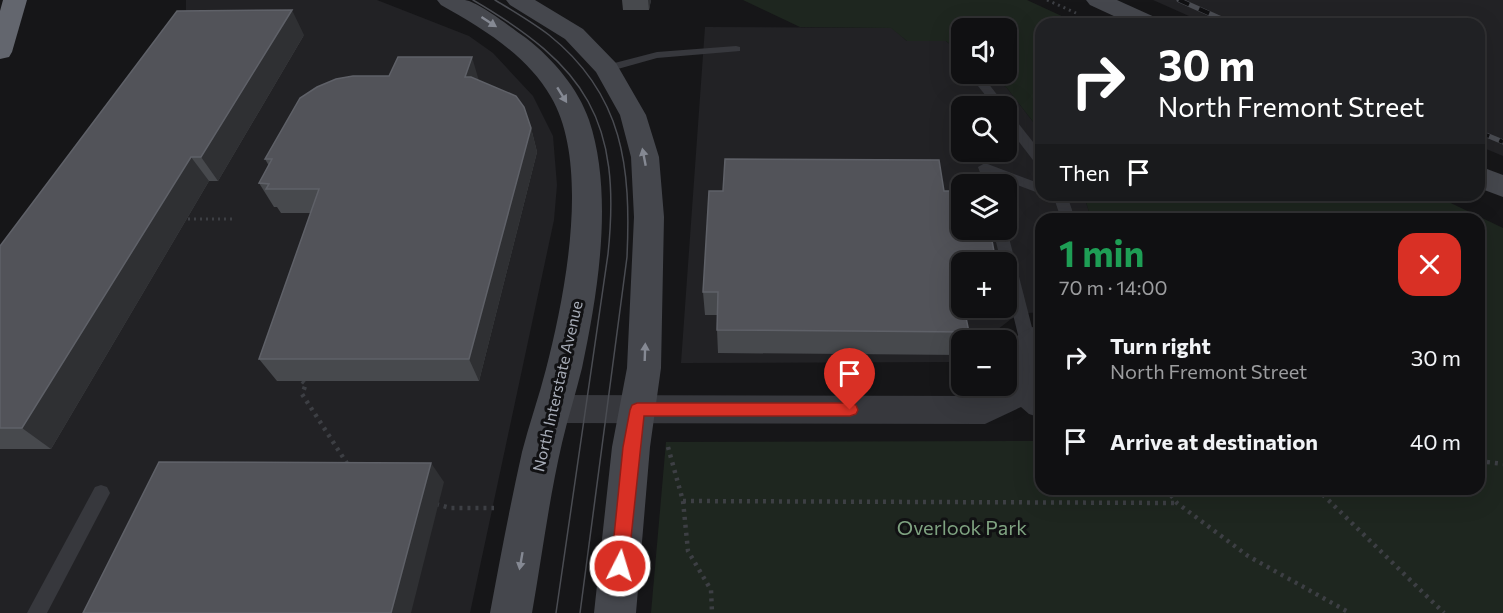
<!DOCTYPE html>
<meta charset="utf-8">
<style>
body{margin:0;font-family:Commissioner,sans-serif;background:#19191b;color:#f1f3f6;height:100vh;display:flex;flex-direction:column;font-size:22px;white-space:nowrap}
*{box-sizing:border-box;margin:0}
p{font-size:20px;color:#9c9d9f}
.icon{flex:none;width:33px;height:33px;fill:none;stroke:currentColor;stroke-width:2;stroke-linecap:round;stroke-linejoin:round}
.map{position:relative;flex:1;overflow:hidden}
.sheet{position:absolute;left:1035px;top:213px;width:450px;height:282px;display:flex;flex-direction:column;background:#101012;border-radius:18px;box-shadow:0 6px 24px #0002,0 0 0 2px #303032}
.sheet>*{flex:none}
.top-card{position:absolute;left:1035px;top:18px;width:450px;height:183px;border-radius:18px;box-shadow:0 6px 24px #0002,0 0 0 2px #303032;background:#202124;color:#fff;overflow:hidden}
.tools{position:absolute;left:951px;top:18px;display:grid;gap:12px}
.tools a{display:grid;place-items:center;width:66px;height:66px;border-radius:12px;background:#101012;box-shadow:0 6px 24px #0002,0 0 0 2px #303032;font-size:30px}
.pin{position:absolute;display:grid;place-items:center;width:51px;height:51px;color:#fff;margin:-62px -26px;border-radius:50% 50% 50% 0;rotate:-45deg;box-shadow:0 0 6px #0007}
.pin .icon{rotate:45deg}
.me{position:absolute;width:66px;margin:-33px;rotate:5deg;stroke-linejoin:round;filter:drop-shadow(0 0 4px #0008)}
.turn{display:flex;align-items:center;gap:21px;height:126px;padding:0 24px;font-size:27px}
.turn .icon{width:78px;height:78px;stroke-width:2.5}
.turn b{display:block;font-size:42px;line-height:51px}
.then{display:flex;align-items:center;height:57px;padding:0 24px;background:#0003;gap:12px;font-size:22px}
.round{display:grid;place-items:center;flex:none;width:63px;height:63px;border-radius:18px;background:#19191b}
.summary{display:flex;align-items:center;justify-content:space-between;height:102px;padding:0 24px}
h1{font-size:36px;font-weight:700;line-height:45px;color:#1e9e55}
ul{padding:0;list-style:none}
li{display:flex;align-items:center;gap:18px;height:84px;padding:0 24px}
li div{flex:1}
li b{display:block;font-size:22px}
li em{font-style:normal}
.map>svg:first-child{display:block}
.built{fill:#222225;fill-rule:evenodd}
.green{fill:#1e261f}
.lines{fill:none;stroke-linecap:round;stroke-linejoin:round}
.path-far1{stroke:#3d3f44;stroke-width:3;stroke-dasharray:2 4;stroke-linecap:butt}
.path{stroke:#3d3f44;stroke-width:4.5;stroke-dasharray:3 5;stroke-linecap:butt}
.lane{fill:#37383d;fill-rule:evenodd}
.street{fill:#37383d;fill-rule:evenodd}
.secondary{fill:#45474d;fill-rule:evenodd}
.highway{fill:#63666e;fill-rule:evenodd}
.tram{stroke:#4a4c52;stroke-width:1.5}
.rail-casing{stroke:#4a4c52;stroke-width:5}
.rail{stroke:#111113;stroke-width:4;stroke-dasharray:11;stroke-linecap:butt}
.wall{fill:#47494d}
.shaded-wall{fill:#2f3033}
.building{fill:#525359;stroke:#5f6168;stroke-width:1.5}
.oneway{fill:#858993}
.route{fill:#d93025;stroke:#8d1f18;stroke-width:1.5}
.labels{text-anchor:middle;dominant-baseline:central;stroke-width:6;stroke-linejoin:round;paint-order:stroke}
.street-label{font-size:16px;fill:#a8adb8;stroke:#111113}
.near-park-label{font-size:20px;fill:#7fa381;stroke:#111113}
</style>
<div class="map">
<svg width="1503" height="613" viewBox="0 0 1503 613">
<rect width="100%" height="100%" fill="#161618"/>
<g class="built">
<path d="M186,0h191l92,36 24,17 40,43 20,40 4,49 -3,35 -84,393h-470v-321l186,-258z"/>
<path d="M1153,0h350v156l-24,-10v-122h-272z"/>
<path d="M705,27l187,1 15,13h39l15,12 1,21h27l18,14 34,44v63h43l7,24h-50v93l-12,1 -18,6 -14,11 -5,10h-30l-1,22 -280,1zM962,106h44v46h-44zM962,184h44v46h-44zM962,262h44v46h-44z"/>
</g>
<g class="green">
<path d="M743,0h284l52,24h-38v108l-34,-44 -18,-14h17v-46h-44l-1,25 -15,-12h-39l-16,-13 -91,-1z"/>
<path d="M1084,195h350l69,33v385h-852l15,-171 375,-1v48h438v-270h-388z"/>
</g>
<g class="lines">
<g class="path-far1">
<path d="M1047,0l29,13"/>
<path d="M182,219h50"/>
</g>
<g class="path">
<path d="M302,381l4,3 -4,10 46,71"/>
<path d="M668,447l15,54 5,50 23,39 1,23"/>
<path d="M1479,461l24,3"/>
<path d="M1166,489l11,14 71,53 102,57"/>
<path d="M1317,489l127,124"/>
<path d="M683,501l494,2"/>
<path d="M436,504l14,4h44"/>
</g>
<g class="lane">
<path d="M736,46l4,1v4l-83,7 -50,14 -6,-4 2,-2 54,-14z"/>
<path d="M980,77l4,1 22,28h-12l-20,-25z"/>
<path d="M1006,112l4,1 31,39v13l-5,-1 -30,-39z"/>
<path d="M985,163l56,21v10l-47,-18 2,8h-12l-6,-17z"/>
<path d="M1053,195h14l8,24h-14z"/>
<path d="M993,230h14l29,113 -3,4 -5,2 -5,-2 -3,-4 -14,-57v-24h-5z"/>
<path d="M101,485l6,2 3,6 -63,120h-20l68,-126z"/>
</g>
<path class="street" d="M1041,324v28l-7,7 1,17 6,8v34l-12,-4 -8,-7 -36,17 -432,-1 -12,-4 -4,-10 4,-10 12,-4 429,1 19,-10h5c0,-36 -3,-49 35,-62z"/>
<g class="secondary">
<path d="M437,0c9,0 19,0 28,0 14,2 48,29 61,38 27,21 52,50 63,82 25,74 9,173 -7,248 -6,25 -14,49 -20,75 -13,56 -20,113 -30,170h-42c10,-54 20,-107 32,-161 7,-28 17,-55 24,-83 19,-73 45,-204 5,-272 -24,-42 -69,-69 -110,-92z"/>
<path d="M506,0h29l48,29 33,34 30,52 13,42 5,60 -3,151 -11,79 -14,166h-42l18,-166 15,-79 7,-151 -3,-60 -11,-42 -24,-43 -31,-33 -55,-34z"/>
<path d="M1086,0h31l42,19 3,5h-31l-41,-19z"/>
<path d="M1479,166l24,9v22l-24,-9z"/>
</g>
<path class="highway" d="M3,0h24l-15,52 -3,5 -9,2v-48z"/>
<g class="tram">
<path d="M473,0c113,66 149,120 135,254l-52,359"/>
<path d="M495,0c18,11 37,22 54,35 75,60 82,133 78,222l-47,356"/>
</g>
<defs>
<g id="rail">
<path d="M1179,0l54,24"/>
<path d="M1479,132l24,10"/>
</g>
</defs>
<use href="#rail" class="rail-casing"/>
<use href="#rail" class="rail"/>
</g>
<g class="wall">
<path d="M622,0h29l-2,10h-26z"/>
<path d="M304,35l-86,146h-9l-158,268h-51v-203z"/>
<path d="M479,80l52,48 6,24 -58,229h-202l-18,-22 52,-146h-30l-4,-6h-3l-15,-24 10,-17 -4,-7z"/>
<path d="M723,191h221l18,71v46h34l-3,7 -28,-1 4,18 -3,8h-4l-1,15 -243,-2 -1,-23v-15h-12l-2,-23z"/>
</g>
<g class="shaded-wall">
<path d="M648,0h3l-2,10z"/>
<path d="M292,10l12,25 -86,146 -17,-24z"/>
<path d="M472,57l7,24 -14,-4z"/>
<path d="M531,128l6,24 -58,229 -10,-22z"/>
<path d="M191,157l18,24 -158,268 -29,-21z"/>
<path d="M431,463l13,19 -33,131h-20z"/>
</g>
<g class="building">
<path d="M292,10l-91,147h-10l-169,271h-22v-182l177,-235z"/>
<path d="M398,57h74l-7,20h6l45,19 8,11 7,21 -62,231h-210l60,-170h-53l3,-5 -10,-1 13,-24h-7l35,-61 17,-11 19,-8 17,-3h36z"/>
<path d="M725,159l214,1 5,31h18v39h28l6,32h-34v29h-1l1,17h2l5,24 -252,-2 1,-38h-15l6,-101h14z"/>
<path d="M159,462l272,1 -40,150h-308z"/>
</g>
<defs><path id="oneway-solid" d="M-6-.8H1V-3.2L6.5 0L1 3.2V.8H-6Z" transform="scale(1.5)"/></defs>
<g class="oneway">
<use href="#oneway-solid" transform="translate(489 22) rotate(33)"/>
<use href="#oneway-solid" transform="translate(562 95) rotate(58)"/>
<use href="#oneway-solid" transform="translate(644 157) rotate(-101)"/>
<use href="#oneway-solid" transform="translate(645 352) rotate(-88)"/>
<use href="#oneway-solid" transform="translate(521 561) rotate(100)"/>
</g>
<path class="route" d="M637,403h213l6,2 2,5 -2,4 -6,2h-206l-16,150 -2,6 -6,2 -6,-2 -3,-6 12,-119 7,-37 2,-5z"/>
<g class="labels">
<g class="street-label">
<text transform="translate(557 386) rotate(-77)">North Interstate Avenue</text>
</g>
<g class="near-park-label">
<text x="962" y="527">Overlook Park</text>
</g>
</g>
</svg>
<div class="tools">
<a><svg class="icon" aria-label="sound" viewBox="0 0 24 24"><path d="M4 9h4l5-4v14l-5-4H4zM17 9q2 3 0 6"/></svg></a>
<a><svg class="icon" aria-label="search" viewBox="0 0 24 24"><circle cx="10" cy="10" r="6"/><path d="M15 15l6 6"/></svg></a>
<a><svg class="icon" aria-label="layers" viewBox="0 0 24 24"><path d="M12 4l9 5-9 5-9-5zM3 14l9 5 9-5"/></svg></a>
<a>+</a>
<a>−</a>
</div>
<div class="pin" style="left:850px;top:410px;background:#d93025"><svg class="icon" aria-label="arrive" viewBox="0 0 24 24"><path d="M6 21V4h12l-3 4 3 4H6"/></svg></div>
<svg class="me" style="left:620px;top:566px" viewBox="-20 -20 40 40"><circle r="17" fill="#d93025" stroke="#fff" stroke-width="3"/><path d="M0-11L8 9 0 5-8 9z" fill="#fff"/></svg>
<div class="top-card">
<div class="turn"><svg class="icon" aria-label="right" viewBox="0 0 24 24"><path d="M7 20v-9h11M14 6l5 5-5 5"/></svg><div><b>30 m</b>North Fremont Street</div></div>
<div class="then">Then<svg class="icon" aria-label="arrive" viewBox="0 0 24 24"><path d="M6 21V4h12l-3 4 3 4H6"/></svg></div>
</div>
<section class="sheet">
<div class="summary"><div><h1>1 min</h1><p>70 m · 14:00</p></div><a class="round" style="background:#d93025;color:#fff"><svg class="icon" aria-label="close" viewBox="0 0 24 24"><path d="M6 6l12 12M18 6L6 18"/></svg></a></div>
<ul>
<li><svg class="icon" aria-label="right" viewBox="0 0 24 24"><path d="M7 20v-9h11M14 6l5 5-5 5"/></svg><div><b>Turn right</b><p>North Fremont Street</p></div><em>30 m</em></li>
<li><svg class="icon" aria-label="arrive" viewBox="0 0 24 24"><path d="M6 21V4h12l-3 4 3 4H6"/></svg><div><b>Arrive at destination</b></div><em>40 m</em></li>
</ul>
</section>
</div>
